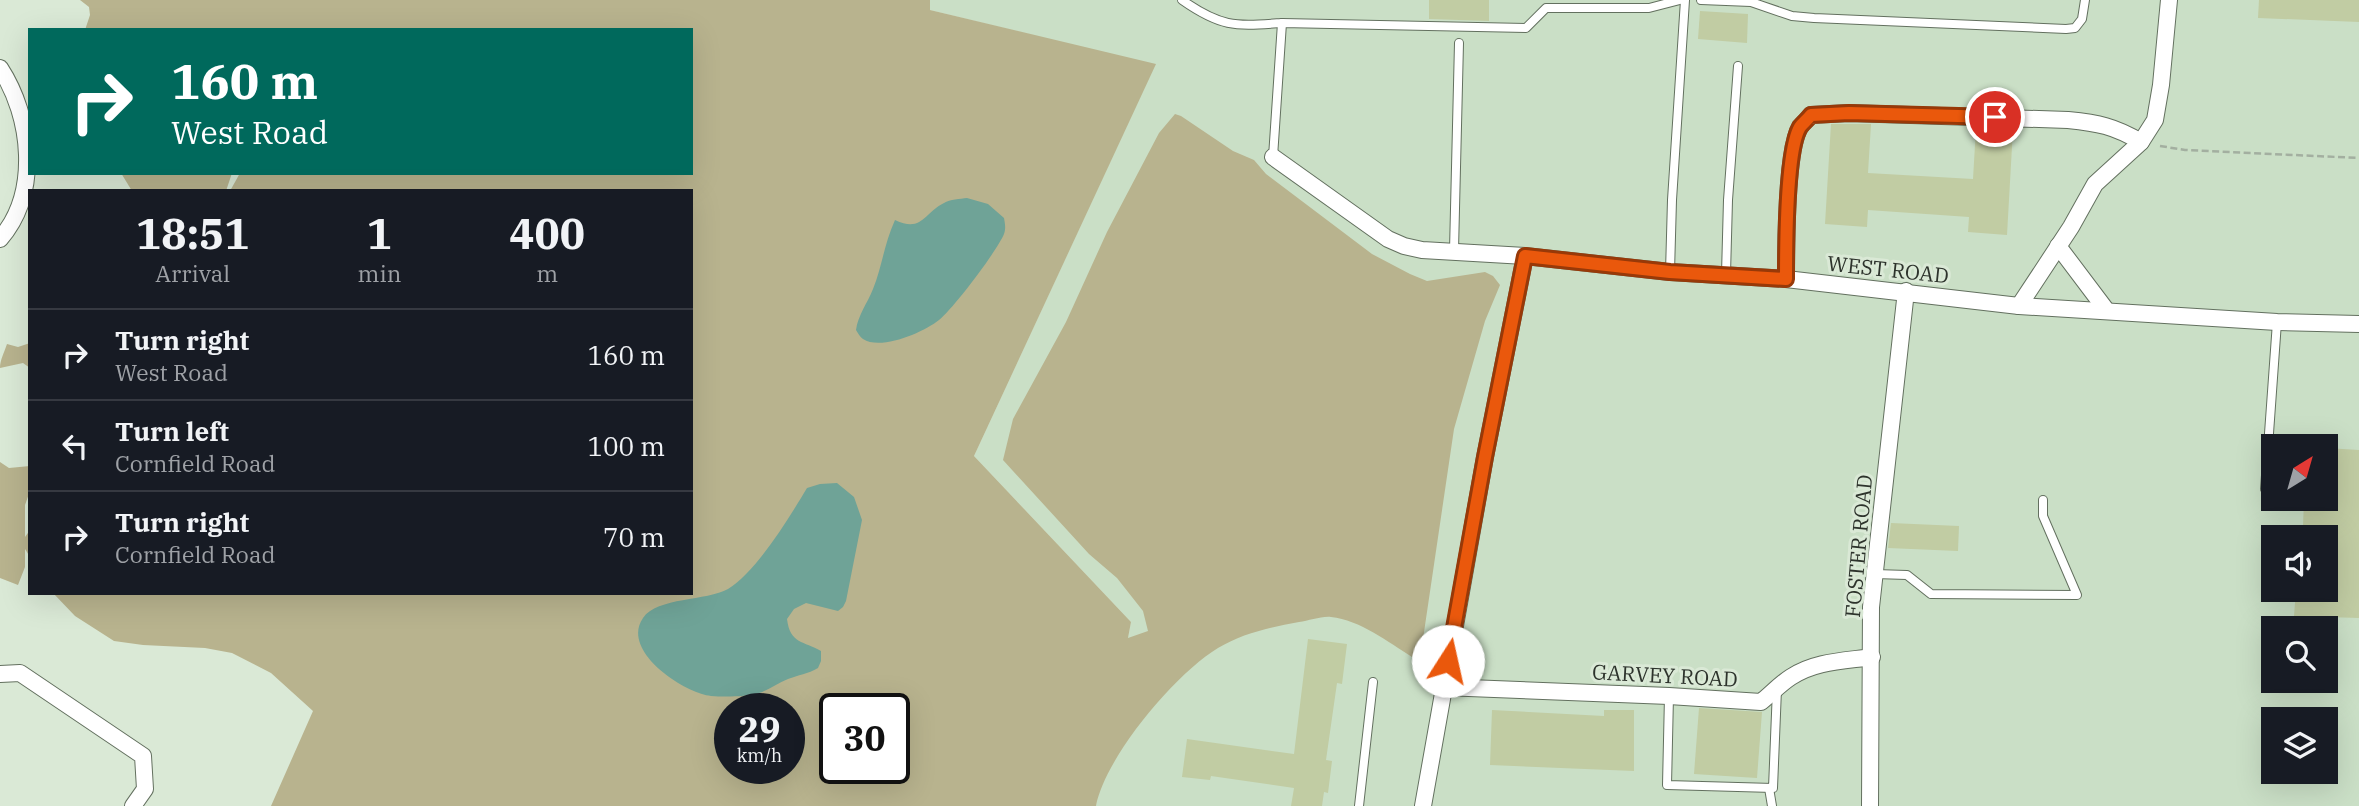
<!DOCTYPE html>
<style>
body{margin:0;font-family:"IBM Plex Serif",serif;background:#242831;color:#f1f3f6;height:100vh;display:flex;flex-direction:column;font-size:26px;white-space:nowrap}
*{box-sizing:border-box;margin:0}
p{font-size:23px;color:#9ea1a6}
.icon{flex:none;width:38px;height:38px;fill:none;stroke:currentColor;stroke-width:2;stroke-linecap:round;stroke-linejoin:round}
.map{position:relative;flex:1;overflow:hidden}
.sheet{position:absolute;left:28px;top:189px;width:665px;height:406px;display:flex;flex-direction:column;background:#171b24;border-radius:0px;box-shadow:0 7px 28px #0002}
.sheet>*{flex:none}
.top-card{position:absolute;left:28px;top:28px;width:665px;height:147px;border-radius:0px;box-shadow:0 7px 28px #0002;background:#00695c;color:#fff;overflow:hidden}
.needle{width:46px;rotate:37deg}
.controls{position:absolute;left:2261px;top:434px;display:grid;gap:14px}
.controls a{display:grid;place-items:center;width:77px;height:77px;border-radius:0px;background:#171b24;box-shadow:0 7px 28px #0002;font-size:35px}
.speed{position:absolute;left:714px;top:693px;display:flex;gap:14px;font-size:35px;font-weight:700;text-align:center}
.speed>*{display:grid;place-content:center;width:91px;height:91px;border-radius:50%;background:#171b24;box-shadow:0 7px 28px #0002;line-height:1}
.speed small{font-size:18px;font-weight:400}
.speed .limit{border:4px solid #111;border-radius:10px;background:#fff;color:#111}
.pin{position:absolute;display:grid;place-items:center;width:60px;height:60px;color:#fff;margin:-30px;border:4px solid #fff;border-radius:50%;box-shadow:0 2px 7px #0007}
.me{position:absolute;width:77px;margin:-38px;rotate:10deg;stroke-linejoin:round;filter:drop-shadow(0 0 5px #0008)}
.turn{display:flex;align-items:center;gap:24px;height:147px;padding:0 28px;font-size:32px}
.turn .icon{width:91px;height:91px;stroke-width:2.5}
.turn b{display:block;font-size:49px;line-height:60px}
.eta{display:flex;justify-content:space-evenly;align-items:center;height:119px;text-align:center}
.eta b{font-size:42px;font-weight:700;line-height:49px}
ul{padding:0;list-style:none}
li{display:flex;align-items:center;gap:21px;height:91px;padding:0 28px;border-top:2px solid #363941}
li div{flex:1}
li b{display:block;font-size:26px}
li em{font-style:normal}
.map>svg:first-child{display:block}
.built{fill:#cadfc6;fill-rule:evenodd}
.green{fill:#b8b38e;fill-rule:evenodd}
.water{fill:#6fa397}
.building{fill:#c1cca3}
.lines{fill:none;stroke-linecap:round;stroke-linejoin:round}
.service-casing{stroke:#63705f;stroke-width:10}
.minor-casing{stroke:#63705f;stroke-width:18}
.path{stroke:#a3afa0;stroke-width:2.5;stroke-dasharray:7 3.5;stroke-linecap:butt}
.service{stroke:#fff;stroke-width:8}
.minor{stroke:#fff;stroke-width:16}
.route-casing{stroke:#983908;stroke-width:18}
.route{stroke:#ea580c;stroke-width:12}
.labels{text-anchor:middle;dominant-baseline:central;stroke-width:6;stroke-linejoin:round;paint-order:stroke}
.street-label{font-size:21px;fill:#2d332c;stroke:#dae9d6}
</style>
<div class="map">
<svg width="2359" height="806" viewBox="0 0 2359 806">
<rect width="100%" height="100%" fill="#dae9d6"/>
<path class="built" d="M930,0h1429v806h-1263l35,-184 -157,-166 181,-391 -225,-55zM2273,446h53v53h-53zM2273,537h53v53h-53zM2273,628h53v53h-53zM2273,719h53v53h-53z"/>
<g class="green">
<path d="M80,0h850v10l226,54 -182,392 157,166 -3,16 20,-7 -5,-20 -26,-33 -28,-24 -86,-94 10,-41 53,-97 41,-90 52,-99 16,-19 6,2 52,35 21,9 12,14 106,80 38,20 17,7 58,-9 8,4 7,9 -15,36 -31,108 -31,210 -11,18c-24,-15 -52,-37 -81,-40 -10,-1 -22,4 -32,5 -28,5 -56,11 -81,26 -42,25 -113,109 -122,158h-825l42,-95 -42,-38 -39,-20 -27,-5 -62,-3 -29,-4 -39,-25 -22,-23h638v-402h-461l10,-18h451v-143h-606l5,-15 -1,-8zM730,709h59v59h-59zM835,709h59v59h-59z"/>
<path d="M121,173h111l-6,18h-94z"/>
<path d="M30,343v25l-7,-5 -23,5c0,-8 4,-15 7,-24l11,3z"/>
<path d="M0,462l9,6 21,-2v25l-5,14v32l5,-7v27l-5,-8v18l-7,18 -18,-7z"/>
</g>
<g class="water">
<path d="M967,198l21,6 16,14c1,6 2,10 0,16 -7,17 -51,75 -65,86 -15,12 -58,31 -76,19 -3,-2 -5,-6 -7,-9 2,-15 11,-26 17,-41 9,-22 11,-45 22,-69 27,13 29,-7 49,-17 6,-4 16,-4 23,-5z"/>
<path d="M837,483l17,14 8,23 -16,81 -3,6 -5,4 -32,-8 -12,6 -7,10c3,25 17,22 34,32v10l-3,7c-10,6 -20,7 -30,11 -10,4 -19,11 -29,14 -14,4 -34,4 -48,3 -27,-3 -91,-45 -68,-78 14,-21 64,-17 85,-29 29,-18 61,-71 79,-101l13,-4z"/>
</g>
<g class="building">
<path d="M1429,0h60v21l-60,-2z"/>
<path d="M2259,0h100v22l-101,-4z"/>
<path d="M1700,11l48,3 -1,29 -49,-4z"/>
<path d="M1831,124h40l-3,49 105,6 3,-51 37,1 -6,106 -39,-3 1,-15 -101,-7 -1,17 -42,-3z"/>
<path d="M2326,448l33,2v168l-65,-2 2,-26h30v-53h-18l1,-11h-6l1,-27h22z"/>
<path d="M1891,523l68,3 -1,25 -70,-3z"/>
<path d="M1308,639l39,5 -5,40 -5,-1 -11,77 6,1 -4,32 -4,-1 -2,14h-31l3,-18 -83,-12 -1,4 -28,-3 5,-38 107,15z"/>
<path d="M1699,708l63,4 -5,66 -63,-4z"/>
<path d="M1492,710l112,6v-6h30v61l-144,-6z"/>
</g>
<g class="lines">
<defs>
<g id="service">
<path d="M1182,0c40,28 53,26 100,23l244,5 20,-20h103l31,-8"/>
<path d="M1701,0l50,2 41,14 22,2 252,11 9,-1 7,-9 3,-19"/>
<path d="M1273,157l9,-134"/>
<path d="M1454,250l5,-207"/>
<path d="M1670,272l2,-72 13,-200"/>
<path d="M1726,274l2,-74 10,-134"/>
<path d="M2265,489l12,-167"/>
<path d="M1875,574l32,1 24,19 146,1 -34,-79v-16"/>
<path d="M1669,696l-2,89 106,3 4,-99"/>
<path d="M1769,788l3,18"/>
<path d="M1359,806l14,-124"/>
</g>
<g id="minor">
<path d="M0,68c32,49 40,125 0,171"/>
<path d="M1273,157l115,82 16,7 18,4 103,6 145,16 116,7 233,27 258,16 82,2"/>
<path d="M2058,246l49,65"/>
<path d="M1786,279c0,-31 0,-129 14,-152 3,-4 8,-8 11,-12l38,-2 219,7c30,3 46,6 73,22"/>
<path d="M2019,306l52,-79 24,-43 46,-42 14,-22 6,-35 8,-85"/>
<path d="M0,674l20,-1 123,83 2,33 -12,17"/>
<path d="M1443,687l226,9 92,6c10,-8 19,-18 30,-25 24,-16 53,-16 81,-20"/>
<path d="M1423,806l62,-349 40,-201"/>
<path d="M1870,806l1,-199 35,-316"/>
</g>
</defs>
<use href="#service" class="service-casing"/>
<use href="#minor" class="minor-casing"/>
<path class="path" d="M2160,146l25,4 174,8"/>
<use href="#service" class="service"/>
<use href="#minor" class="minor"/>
</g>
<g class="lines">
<defs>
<path id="route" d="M1448,661l37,-204 40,-201 145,16 116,7c0,-31 0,-129 14,-152 3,-4 8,-8 11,-12l38,-2 146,4"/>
</defs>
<use href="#route" class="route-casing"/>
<use href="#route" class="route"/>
</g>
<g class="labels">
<g class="street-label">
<text transform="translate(1888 269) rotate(6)">WEST ROAD</text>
<text transform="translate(1858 546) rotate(-85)">FOSTER ROAD</text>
<text transform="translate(1665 675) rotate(3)">GARVEY ROAD</text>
</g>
</g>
</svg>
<div class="controls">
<a><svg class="needle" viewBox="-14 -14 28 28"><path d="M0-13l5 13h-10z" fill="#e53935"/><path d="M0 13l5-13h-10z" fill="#9ea1a6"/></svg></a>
<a><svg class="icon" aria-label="sound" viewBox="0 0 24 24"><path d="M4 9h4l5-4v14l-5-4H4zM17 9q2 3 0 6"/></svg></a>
<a><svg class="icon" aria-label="search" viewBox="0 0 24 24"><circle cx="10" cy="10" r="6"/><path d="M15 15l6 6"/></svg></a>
<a><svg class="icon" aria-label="layers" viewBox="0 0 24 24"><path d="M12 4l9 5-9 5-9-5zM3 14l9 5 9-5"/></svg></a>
</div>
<div class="speed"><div>29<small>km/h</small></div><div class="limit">30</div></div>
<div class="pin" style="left:1995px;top:117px;background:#d93025"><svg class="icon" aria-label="arrive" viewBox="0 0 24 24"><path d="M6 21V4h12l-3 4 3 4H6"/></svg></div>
<svg class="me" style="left:1448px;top:661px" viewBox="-20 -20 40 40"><circle r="19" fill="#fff"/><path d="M0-13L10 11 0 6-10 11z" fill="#ea580c"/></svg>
<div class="top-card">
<div class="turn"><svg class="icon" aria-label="right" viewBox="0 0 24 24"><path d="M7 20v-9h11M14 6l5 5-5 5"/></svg><div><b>160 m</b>West Road</div></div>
</div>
<section class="sheet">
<div class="eta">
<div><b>18:51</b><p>Arrival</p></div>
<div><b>1</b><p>min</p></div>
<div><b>400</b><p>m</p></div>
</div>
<ul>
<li><svg class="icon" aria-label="right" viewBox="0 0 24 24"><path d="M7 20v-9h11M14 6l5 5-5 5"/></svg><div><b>Turn right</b><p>West Road</p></div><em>160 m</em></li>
<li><svg class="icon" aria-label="left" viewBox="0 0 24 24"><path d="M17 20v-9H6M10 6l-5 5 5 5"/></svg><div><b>Turn left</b><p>Cornfield Road</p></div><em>100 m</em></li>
<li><svg class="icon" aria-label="right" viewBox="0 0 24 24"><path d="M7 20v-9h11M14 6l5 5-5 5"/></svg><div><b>Turn right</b><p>Cornfield Road</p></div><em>70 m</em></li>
</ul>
</section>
</div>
